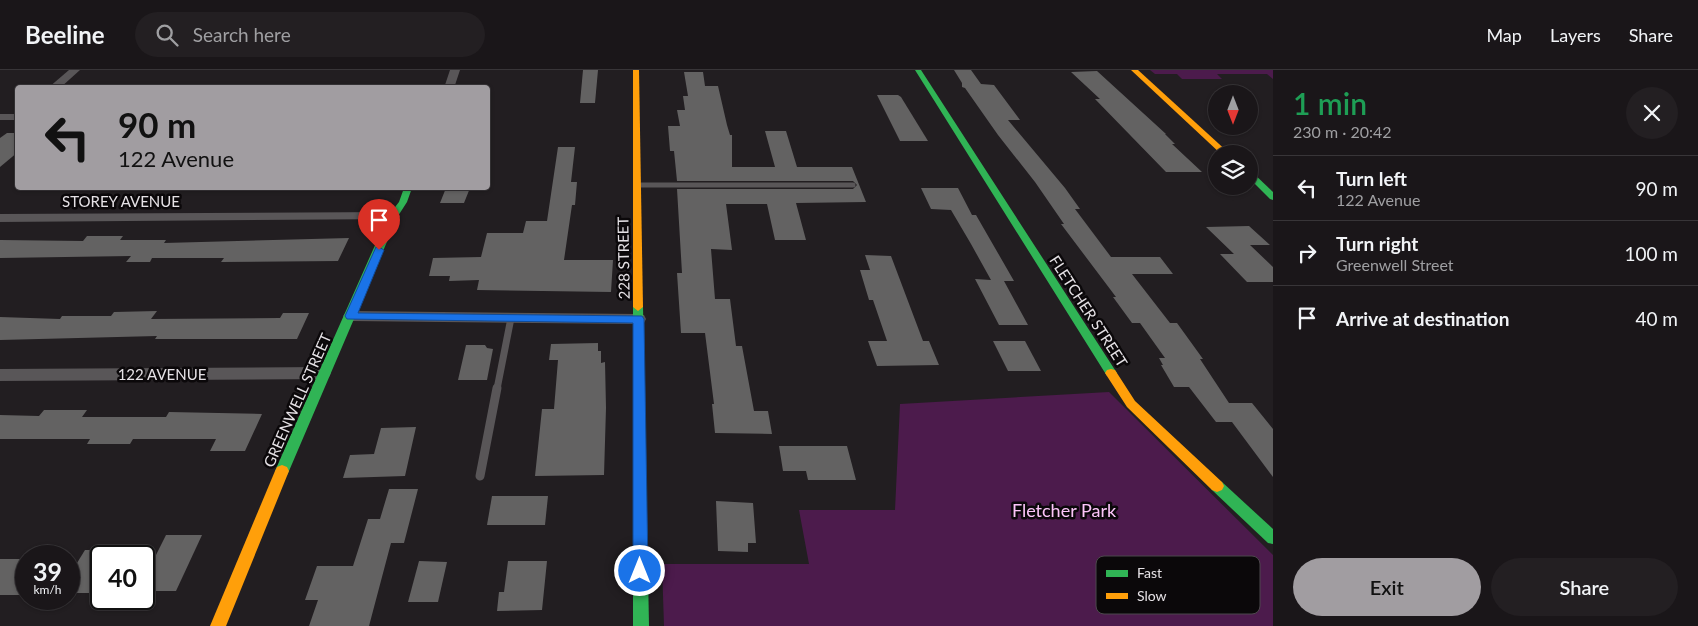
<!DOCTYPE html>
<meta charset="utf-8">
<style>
body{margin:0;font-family:Lato,sans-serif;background:#231f22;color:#f1f3f6;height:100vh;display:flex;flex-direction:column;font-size:19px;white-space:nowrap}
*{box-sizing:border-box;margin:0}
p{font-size:16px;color:#9f9fa2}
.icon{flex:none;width:28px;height:28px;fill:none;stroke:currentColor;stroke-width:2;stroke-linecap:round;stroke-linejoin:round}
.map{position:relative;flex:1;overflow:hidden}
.panel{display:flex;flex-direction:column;background:#1a1619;width:425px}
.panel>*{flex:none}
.hud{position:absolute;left:15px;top:15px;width:475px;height:105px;border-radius:5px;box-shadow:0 1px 4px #0004,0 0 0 1px #383538;background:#a19da1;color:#111;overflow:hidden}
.needle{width:32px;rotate:180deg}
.buttons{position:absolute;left:1208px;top:15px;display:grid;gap:10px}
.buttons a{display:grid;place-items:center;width:50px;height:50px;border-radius:50%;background:#1a1619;box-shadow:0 1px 4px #0004,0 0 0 1px #383538;font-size:25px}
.speed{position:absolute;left:15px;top:475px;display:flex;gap:10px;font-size:25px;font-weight:700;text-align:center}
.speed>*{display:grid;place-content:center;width:65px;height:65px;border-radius:50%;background:#1a1619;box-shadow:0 1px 4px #0004,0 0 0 1px #383538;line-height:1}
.speed small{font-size:12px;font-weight:400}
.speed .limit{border:2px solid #111;border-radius:8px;background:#fff;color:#111}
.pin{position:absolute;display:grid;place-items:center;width:42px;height:42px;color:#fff;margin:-51px -21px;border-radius:50% 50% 50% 0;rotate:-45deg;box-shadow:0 0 5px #0007}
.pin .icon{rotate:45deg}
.me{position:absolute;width:55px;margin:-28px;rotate:0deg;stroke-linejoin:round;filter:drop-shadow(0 0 4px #0008)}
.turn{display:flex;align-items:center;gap:18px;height:105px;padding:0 20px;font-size:22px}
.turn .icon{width:65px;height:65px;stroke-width:2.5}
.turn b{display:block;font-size:35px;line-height:42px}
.round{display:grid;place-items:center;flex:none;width:52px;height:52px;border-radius:26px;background:#231f22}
.headline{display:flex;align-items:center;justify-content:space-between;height:85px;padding:0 20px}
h1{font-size:30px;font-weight:600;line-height:38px;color:#1e9e55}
.primary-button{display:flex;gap:10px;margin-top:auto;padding:10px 20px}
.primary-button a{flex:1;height:58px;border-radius:30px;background:#a19da1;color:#111;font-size:20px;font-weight:600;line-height:58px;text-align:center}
.primary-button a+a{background:#231f22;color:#f1f3f6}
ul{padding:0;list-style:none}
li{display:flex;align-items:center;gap:15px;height:65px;padding:0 20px;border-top:1px solid #383538}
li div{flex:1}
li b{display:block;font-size:19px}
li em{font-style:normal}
header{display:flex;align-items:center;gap:30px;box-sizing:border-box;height:70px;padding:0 25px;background:#1a1619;border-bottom:1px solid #383538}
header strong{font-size:24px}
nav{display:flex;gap:28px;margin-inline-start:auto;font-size:18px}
.search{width:350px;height:45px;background:#231f22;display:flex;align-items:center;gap:12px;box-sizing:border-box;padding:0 18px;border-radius:28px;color:#9f9fa2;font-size:19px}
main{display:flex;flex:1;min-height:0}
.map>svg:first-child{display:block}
.green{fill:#4c1b4c}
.building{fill:#636262}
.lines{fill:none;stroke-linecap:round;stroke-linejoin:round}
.lane-far2{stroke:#595658;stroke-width:5}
.lane-far1{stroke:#595658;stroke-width:7}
.lane{stroke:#595658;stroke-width:9}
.street{fill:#595658;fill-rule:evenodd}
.fast{fill:#30b455;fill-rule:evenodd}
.slow{fill:#ff9f0a;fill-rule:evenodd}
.route{fill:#1a73e8;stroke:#114b97}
.labels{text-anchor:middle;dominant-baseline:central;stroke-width:5;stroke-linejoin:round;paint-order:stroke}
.street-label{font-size:15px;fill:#e6e2e6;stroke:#0b080a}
.near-park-label{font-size:18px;fill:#fcc5f9;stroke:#0b080a}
.key{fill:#0b080a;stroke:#4d494c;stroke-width:1}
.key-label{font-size:14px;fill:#e6e2e6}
</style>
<header>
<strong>Beeline</strong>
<div class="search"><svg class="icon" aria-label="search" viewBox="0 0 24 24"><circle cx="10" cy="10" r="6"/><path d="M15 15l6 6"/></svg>Search here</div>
<nav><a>Map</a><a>Layers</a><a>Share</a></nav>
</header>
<main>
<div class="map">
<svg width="1273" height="556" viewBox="0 0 1273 556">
<rect width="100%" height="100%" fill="#221e21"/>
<g class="green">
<path d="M1150,0h123v9l-6,-5h-50l5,5h-40l-5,-5h-22z"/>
<path d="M1109,322l164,163v71h-609l-2,-62h147l-10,-54h96l5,-106z"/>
</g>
<g class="building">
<path d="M583,0h15l-3,33h-15z"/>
<path d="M954,0h17l10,14 13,1 26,35h-12l57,68 15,21h-5l36,48h49l13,17h-41l38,49h7l26,36h-3l29,44h23l21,26v48l-41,-55h-16l-27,-35h-15l-13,-22h2l-4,-7h6l-25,-35h-8l-19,-26h3l-55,-73h3l-29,-42 -37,-47 -33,-47 -3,-1v-4z"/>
<path d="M1097,1l69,63h-1l10,10h-3l30,28h-36l-71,-73h5l-29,-27z"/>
<path d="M684,2h19l2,14h13l9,39 3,10h2v32h43l-10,-36h21l11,36h55l14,35 -70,1 10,37h-31l-8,-36h-41l6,46 -21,-1 4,50h15l6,47h6l12,65h14l4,23 -57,-1 -3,-29h2l-9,-71h-24l-4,-60h5l-5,-84h176l4,-4 -4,-4h-176l-3,-30h-4l-2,-25h12l-3,-16h8l-2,-14h5z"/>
<path d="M877,25h21l3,2 27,44h-28z"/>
<path d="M7,63h11v19l-18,15v-29z"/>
<path d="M558,77h17l-4,35h6l-2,23h-3l-8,55h49l-2,32 -134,-2 2,-10 -30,1 1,-5h-21l4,-18 48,-1 6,-24h36l3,-12h21z"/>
<path d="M446,118h24l-6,15h-24z"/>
<path d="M921,118h37l14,27h4l38,66h-10l24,44h-29l-24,-46 16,1 -20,-36 -20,-34 -20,-1z"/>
<path d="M1249,156l21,19h-20l23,22v15h-26l-27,-28h14l-28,-27z"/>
<path d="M87,166h36l-3,4h46l-2,3 185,-5 -11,23 -117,1 3,-4h-72l-2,4h-24l5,-6 -131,2v-18l83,1z"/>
<path d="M865,185l26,1 32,85h6l10,24 -62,1 -9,-25h19l-14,-41h-4l-9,-30h10z"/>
<path d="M157,241l-6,8 129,-1 3,-5h26l-12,26h-142l2,-3 -157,4v-23l60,2 2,-3h49l3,-4z"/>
<path d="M993,271h32l16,30h-33z"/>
<path d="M598,273v8h3v12l4,-1 1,46 -2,67 -69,1 7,-67h12l4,-49h-9l2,-16z"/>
<path d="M466,275h19l2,3 6,1 -6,31h-29z"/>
<path d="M44,340h43l-5,7h84l3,-5 93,2 -17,37h-35l6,-12h-83l-3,5h-43l3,-5h-90v-24l39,1z"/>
<path d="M416,357l-11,49 -62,2 7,-23 24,-1 7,-26z"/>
<path d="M779,376h68l9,34h-48l-2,-9h-23z"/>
<path d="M389,419h29l-14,54h-13l-22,83h-60l9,-26h-13l12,-34h36l15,-47h12z"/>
<path d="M492,426h56l-3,29h-58z"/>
<path d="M716,431l37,2 3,40h-8v9l-30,-1z"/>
<path d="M166,465h36l-26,56h-32v-12z"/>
<path d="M85,480h16v43h-32v-17z"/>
<rect x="0" y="489" width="26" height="36"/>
<path d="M419,491l28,1 -9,40h-30z"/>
<path d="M508,491h39l-5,49 -45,1 2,-19h5z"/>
</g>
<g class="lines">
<path class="lane-far2" d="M638,115h215"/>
<path class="lane-far1" d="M497,319l14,-71"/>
<path class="lane" d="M480,406l17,-88"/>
<g class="street">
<path d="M69,0h11l-20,18h-12z"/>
<path d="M450,0h10l-6,18h-10z"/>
<rect x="0" y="44" width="18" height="6"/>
<path d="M393,142l7,4 -2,3 -398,3v-8z"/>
<path d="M351,241l287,3 6,1 2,4 -2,4 -6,1 -287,-3 -5,-1 -3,-4 3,-4z"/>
<path d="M323,297l6,2 2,4 -2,4 -6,2 -323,2v-12z"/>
</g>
<g class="fast">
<path d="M915,0h6l194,300 2,3 -2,3h-8z"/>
<path d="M1249,102h3l21,20v8l-3,-1 -21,-21z"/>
<path d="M404,118h8l-5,14 -9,14 -109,255 -2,4 -5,2 -5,-2 -2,-4 14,-32 99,-223 11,-14z"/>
<path d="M638,233l5,4 6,319h-16v-319z"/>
<path d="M1217,410l5,2 51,47v15l-5,-1 -56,-53 -2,-4 2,-4z"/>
</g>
<g class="slow">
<path d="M633,0h6l4,237 -5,4 -5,-4z"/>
<path d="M1131,0h7l92,84h-9z"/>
<path d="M1111,299l4,1 20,31 87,81 2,4 -2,4 -5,2 -5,-2 -85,-83 -22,-34 2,-3z"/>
<path d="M282,395l5,2 2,4 -63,155h-16l65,-155 2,-4z"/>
</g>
</g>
<path class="route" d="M376,177h3l5,3 -26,63 284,3 2,3 4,252 -3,5 -5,2 -5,-2 -2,-5v-248l-286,-4 -2,-3z"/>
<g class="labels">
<g class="street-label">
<text x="121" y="131">STOREY AVENUE</text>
<text transform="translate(623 188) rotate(-91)">228 STREET</text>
<text transform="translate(1089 241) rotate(57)">FLETCHER STREET</text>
<text x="162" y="304">122 AVENUE</text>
<text transform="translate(297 330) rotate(-66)">GREENWELL STREET</text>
</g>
<g class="near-park-label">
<text x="1064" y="440">Fletcher Park</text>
</g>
</g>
<rect x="1096" y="486" width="164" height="58" rx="8" class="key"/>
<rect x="1106" y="500" width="22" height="7" fill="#30b455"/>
<rect x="1106" y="523" width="22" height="6" fill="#ff9f0a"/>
<g class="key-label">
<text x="1137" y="508">Fast</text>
<text x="1137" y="531">Slow</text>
</g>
</svg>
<div class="buttons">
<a><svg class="needle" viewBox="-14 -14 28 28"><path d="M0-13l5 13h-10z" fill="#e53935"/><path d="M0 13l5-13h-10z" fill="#9f9fa2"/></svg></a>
<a><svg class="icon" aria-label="layers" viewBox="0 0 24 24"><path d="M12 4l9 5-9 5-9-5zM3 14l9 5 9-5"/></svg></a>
</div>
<div class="speed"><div>39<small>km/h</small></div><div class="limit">40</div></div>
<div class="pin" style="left:379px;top:180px;background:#d93025"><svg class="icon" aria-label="arrive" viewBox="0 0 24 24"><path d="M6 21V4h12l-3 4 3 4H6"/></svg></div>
<svg class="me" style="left:640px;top:501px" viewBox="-20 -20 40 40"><circle r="17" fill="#1a73e8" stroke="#fff" stroke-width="3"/><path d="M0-11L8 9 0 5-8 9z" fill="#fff"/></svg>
<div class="hud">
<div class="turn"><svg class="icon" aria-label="left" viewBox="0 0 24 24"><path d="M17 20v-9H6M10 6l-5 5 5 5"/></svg><div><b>90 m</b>122 Avenue</div></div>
</div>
</div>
<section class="panel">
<div class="headline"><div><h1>1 min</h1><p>230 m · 20:42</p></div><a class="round"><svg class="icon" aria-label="close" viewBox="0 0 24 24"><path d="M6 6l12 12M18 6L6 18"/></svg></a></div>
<ul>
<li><svg class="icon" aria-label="left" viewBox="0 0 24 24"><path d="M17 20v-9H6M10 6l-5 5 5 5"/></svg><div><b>Turn left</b><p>122 Avenue</p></div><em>90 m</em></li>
<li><svg class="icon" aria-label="right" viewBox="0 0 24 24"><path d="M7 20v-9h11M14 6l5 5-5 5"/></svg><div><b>Turn right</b><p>Greenwell Street</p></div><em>100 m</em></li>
<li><svg class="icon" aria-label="arrive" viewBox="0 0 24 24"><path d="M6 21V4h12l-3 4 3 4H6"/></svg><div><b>Arrive at destination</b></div><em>40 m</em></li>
</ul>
<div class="primary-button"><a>Exit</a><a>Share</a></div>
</section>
</main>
